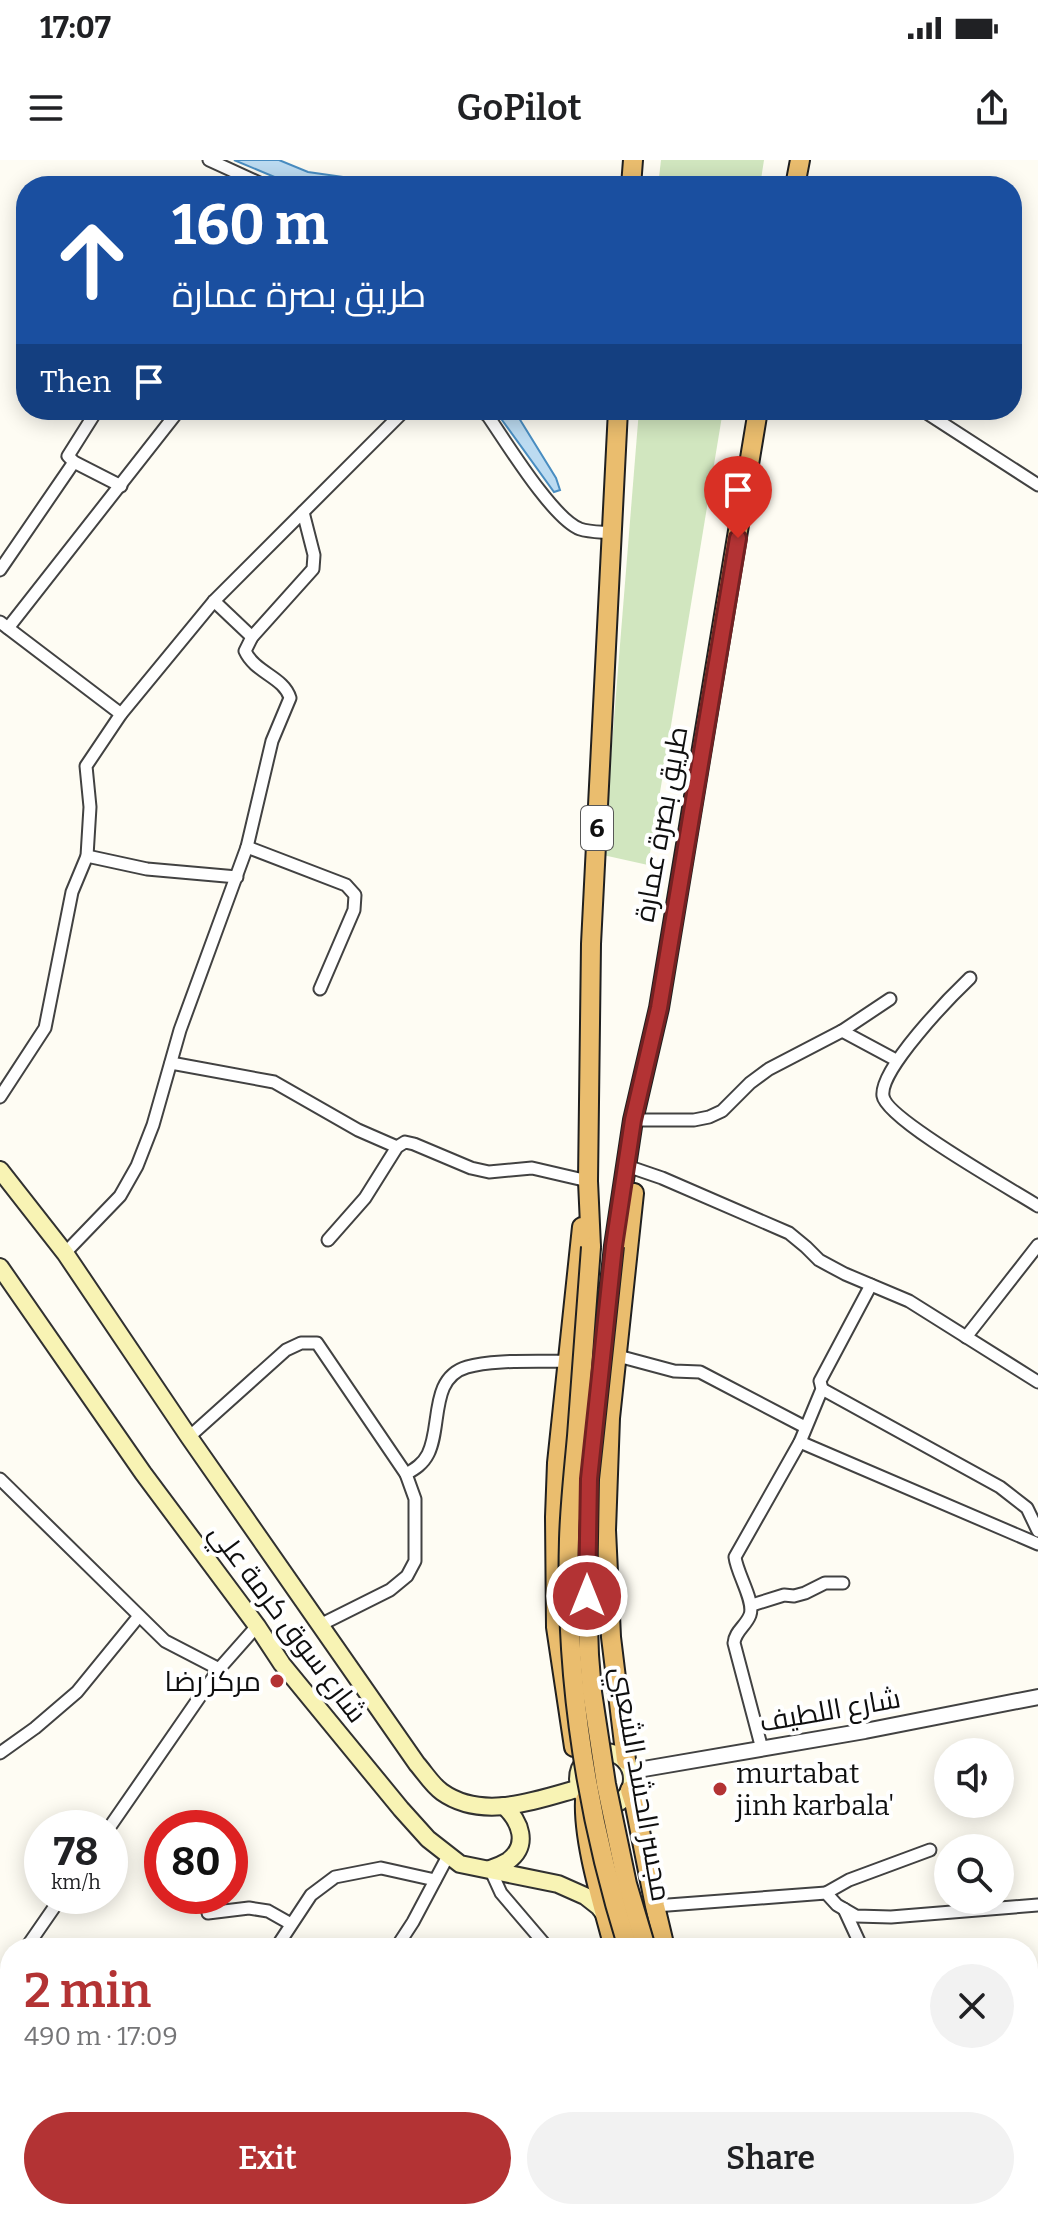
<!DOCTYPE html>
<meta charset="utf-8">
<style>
body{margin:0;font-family:Bitter,Cairo,serif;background:#f2f2f2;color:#202124;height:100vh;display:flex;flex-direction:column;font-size:30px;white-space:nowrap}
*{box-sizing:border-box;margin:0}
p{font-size:26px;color:#757577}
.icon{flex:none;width:44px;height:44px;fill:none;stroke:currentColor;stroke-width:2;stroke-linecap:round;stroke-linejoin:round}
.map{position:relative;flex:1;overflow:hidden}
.side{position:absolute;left:0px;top:1778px;width:1038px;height:282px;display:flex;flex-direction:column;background:#fff;border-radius:32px 32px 0 0;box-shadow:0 4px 20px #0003}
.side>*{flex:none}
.hud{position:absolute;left:16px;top:16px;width:1006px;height:244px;border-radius:32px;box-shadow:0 4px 20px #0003;background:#1a4fa0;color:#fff;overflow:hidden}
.buttons{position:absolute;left:934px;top:1578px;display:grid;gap:16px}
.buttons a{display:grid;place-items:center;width:80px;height:80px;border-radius:50%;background:#fff;box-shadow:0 4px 20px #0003;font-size:40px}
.speed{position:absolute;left:24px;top:1650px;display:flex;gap:16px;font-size:40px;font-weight:700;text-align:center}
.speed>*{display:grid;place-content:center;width:104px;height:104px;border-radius:50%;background:#fff;box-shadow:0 4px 20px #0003;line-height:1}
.speed small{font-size:20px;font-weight:400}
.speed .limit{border:12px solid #d22;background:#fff;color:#111}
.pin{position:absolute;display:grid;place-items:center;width:68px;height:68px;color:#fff;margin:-82px -34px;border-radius:50% 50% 50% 0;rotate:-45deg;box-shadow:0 0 8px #0007}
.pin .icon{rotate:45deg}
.me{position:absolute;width:88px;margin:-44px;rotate:0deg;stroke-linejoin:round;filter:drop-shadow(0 0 6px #0008)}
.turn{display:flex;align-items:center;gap:28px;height:168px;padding:0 24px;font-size:36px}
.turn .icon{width:104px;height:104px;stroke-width:2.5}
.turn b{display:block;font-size:56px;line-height:68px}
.then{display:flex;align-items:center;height:76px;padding:0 24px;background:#0003;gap:16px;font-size:30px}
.round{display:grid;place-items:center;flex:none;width:84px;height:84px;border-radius:42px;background:#f2f2f2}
.headline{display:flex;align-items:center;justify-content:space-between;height:136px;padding:0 24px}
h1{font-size:48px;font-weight:600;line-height:60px;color:#b33334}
.button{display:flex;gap:16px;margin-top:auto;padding:16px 24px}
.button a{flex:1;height:92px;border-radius:48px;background:#b33334;color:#fff;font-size:32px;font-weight:600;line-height:92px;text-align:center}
.button a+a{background:#f2f2f2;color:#202124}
.status{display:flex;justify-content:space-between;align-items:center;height:56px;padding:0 40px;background:#fff;direction:ltr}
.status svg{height:22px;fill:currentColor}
header{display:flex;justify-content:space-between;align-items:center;height:104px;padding:0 24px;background:#fff;font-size:36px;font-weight:600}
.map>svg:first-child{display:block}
.green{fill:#d1e6bf}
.water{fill:#bcdbf1;stroke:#498dc1;stroke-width:2}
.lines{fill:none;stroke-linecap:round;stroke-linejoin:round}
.minor-casing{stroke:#424242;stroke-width:15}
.tertiary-casing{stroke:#424242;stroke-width:18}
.secondary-casing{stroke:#313131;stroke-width:20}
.trunk-casing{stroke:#202020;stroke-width:22}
.minor{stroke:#fff;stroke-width:11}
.tertiary{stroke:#fff;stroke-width:14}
.secondary{stroke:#f8f3b4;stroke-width:16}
.trunk{stroke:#eabd6e;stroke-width:18}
.trunk-bridge-casing{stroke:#202020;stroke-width:22;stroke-linecap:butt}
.trunk-bridge{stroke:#eabd6e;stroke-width:18}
.route-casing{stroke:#742122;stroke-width:20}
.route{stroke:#b33334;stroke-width:14}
.poi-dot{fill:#b33334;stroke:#fff;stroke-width:3}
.labels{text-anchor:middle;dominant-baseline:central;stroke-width:8;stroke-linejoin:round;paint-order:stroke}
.shield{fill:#fff;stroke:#575757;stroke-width:2}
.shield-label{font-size:26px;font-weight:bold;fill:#0f0f0f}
.street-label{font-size:28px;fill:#0f0f0f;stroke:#fff}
.poi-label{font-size:28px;fill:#0f0f0f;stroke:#fff;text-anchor:end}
</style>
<div class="status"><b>17:07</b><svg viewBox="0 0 49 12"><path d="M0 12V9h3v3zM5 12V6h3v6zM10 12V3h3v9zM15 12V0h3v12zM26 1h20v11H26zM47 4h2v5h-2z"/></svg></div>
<header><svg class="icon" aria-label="menu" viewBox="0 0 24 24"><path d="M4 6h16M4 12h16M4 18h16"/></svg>GoPilot<svg class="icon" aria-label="share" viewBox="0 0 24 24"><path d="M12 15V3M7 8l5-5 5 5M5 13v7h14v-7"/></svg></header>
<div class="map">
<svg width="1038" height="2059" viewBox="0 0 1038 2059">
<rect width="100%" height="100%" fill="#fefcf3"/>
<g class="green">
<path d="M661,0h103l-4,26h-102z"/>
<path d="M639,250h84l-75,455 -45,-10z"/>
</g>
<g class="water">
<path d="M234,0h45l29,12 42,6 18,8h-58l-26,-5z"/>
<path d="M496,250h18l42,68 4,12 -6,2 -52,-72z"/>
</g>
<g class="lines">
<defs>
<g id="minor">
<path d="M209,0l57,26"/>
<path d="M97,250l-29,46 6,6 47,24"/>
<path d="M481,250l7,6c18,26 65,103 92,113 9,3 21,3 31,4"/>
<path d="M922,250l116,75"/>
<path d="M0,410l74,-108"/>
<path d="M214,441l38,36"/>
<path d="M0,462l121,92"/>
<path d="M8,468l171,-218"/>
<path d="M247,687l99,38 9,10 -1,15 -34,79"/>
<path d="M87,696l60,13 90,8"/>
<path d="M970,818c-20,19 -91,92 -87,118 3,23 130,94 155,110"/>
<path d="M842,871l54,29"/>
<path d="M171,903l103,19 84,48 39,17"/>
<path d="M0,937l45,-69 27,-136 15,-36 3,-49 -4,-41 35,-52 93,-113 191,-191"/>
<path d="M633,960h61l15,-3 13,-6 28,-28 19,-14 73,-38 48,-32"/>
<path d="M627,1006l35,12 127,55 17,14 13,13 26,14 64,27 129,81"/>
<path d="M328,1080l37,-42 32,-51 8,-5 9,2 57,24 18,4 43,-4 56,13"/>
<path d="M65,1093l55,-57 17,-30 16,-41 27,-95 67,-183 25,-106 18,-43c-6,-21 -35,-25 -45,-47l7,-14 61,-68 1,-14 -11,-43"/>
<path d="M966,1177l72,-92"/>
<path d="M618,1196l56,15 26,1 105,55"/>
<path d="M822,1229l178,98 27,21 11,23"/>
<path d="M189,1277l97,-87 15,-7h16l89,131 9,25v62l-8,15 -17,14 -70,35"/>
<path d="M800,1282l238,102"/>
<path d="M406,1314c9,-5 17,-10 22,-20 14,-27 1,-76 39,-87 26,-8 72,-5 100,-6"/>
<path d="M0,1319l165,162 54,28"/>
<path d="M752,1445l32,-10 10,1 11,-3 20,-10h18"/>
<path d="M762,1589l-28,-106c1,-12 12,-17 16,-28 5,-14 -13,-41 -15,-58l65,-115 22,-53 -2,-8 51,-96"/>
<path d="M0,1593l35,-25 42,-36 62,-76"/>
<path d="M109,1668l110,-159 38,-43"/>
<path d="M490,1709l11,24 47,55"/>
<path d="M826,1733l23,-13 81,-30"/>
<path d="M655,1746l171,-13 11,12 19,11 35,1 147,-12"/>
<path d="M844,1749l18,39"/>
<path d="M208,1753l41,-5 19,3 23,13"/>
<path d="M26,1788l36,-52"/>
<path d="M276,1788l35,-53 24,-18 46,-9 54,12"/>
<path d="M396,1788l17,-26 35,-66"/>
<path d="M0,1825l10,-14"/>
<path d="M0,1955l10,8"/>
<path d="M1028,1997l10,-9"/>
<path d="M172,2050l16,9"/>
<path d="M517,2050l7,9"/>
<path d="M703,2050l5,9"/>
<path d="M921,2050l6,9"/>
<path d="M207,2059l7,-9"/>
<path d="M422,2059l4,-9"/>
<path d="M946,2059l12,-9"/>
</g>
<path id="tertiary" d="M632,1611l233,-40 173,-34"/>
<g id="secondary">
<path d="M0,1010l65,83 124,184 228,327c8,9 15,21 25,28 41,29 94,8 138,-4"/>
<path d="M0,1107l143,206 114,153 25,38 119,145 27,30 32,25 98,20 27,12 14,11 7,9"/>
<circle cx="605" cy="1619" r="27"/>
<path d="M490,1709c6,-2 13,-5 18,-8 22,-16 12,-40 -4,-55"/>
</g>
<g id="trunk">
<path d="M631,26l2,-26"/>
<path d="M795,26l5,-26"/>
<path d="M614,1086l19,-126 26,-112 99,-598"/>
<path d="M591,1087l-3,-66 3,-237 27,-534"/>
<path d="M574,1587l-18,-120 -1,-110 2,-54 25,-236"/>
<path d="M626,1600l-15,-123 -5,-107 4,-112 24,-225"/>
<path d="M630,1630l5,16 20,100 10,42"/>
<path d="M585,1640c-2,43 18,105 29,148"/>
<path d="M723,2050l4,9"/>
<path d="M737,2050l5,9"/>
<path d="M754,2050l5,9"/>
<path d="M777,2050l5,9"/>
</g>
</defs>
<use href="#minor" class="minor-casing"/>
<use href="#tertiary" class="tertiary-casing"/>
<use href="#secondary" class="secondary-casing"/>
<use href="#trunk" class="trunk-casing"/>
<use href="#minor" class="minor"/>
<use href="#tertiary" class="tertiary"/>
<use href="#secondary" class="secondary"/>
<use href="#trunk" class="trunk"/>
<defs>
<g id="trunk-bridge">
<path d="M614,1086l-25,233 -2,117 2,59 3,37 14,92 21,100 19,64"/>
<path d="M591,1087c-5,63 -9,126 -14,189 -3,34 -7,69 -8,103 -4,138 18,278 59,409"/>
</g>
</defs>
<use href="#trunk-bridge" class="trunk-bridge-casing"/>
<use href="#trunk-bridge" class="trunk-bridge"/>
</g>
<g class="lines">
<defs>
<path id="route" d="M587,1436l2,-117 25,-233 19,-126 26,-112 79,-470"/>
</defs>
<use href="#route" class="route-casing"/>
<use href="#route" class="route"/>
</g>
<g class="poi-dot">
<circle cx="277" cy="1521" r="8"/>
<circle cx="720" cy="1629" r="8"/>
</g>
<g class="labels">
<rect class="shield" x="581" y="646" width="32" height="44" rx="6"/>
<g class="shield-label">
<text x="597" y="668">6</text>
</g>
<g class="street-label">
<text transform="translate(661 664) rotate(-80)">طريق بصرة عمارة</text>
<text transform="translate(288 1463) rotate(53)">شارع سوق كرمة علي</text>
<text transform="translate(830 1550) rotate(-10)">شارع اللطيف</text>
<text transform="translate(641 1624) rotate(80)">مجسر الحشد الشعبي</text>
</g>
<g class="poi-label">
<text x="261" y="1521">مركز رضا</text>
<text x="736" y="1613" text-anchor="start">murtabat<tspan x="736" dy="32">jinh karbala'</tspan></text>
</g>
</g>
</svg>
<div class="buttons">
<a><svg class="icon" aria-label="sound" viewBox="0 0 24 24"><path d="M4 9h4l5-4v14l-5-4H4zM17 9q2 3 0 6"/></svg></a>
<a><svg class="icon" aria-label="search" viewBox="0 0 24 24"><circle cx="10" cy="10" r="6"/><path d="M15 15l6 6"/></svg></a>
</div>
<div class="speed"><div>78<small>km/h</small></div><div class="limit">80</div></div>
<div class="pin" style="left:738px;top:378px;background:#d93025"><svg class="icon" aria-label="arrive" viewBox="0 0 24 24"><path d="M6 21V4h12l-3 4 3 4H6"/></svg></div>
<svg class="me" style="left:587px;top:1436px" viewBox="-20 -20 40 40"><circle r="17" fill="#b33334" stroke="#fff" stroke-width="3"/><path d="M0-11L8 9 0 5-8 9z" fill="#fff"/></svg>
<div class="hud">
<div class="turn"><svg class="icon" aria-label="ahead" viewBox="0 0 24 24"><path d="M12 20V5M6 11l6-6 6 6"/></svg><div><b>160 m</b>طريق بصرة عمارة</div></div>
<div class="then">Then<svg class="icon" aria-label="arrive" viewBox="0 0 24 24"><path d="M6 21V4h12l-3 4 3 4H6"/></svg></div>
</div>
<section class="side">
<div class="headline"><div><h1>2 min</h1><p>490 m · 17:09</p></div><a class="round"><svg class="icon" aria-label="close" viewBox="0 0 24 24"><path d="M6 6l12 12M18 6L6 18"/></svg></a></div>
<div class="button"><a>Exit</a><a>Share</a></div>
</section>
</div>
